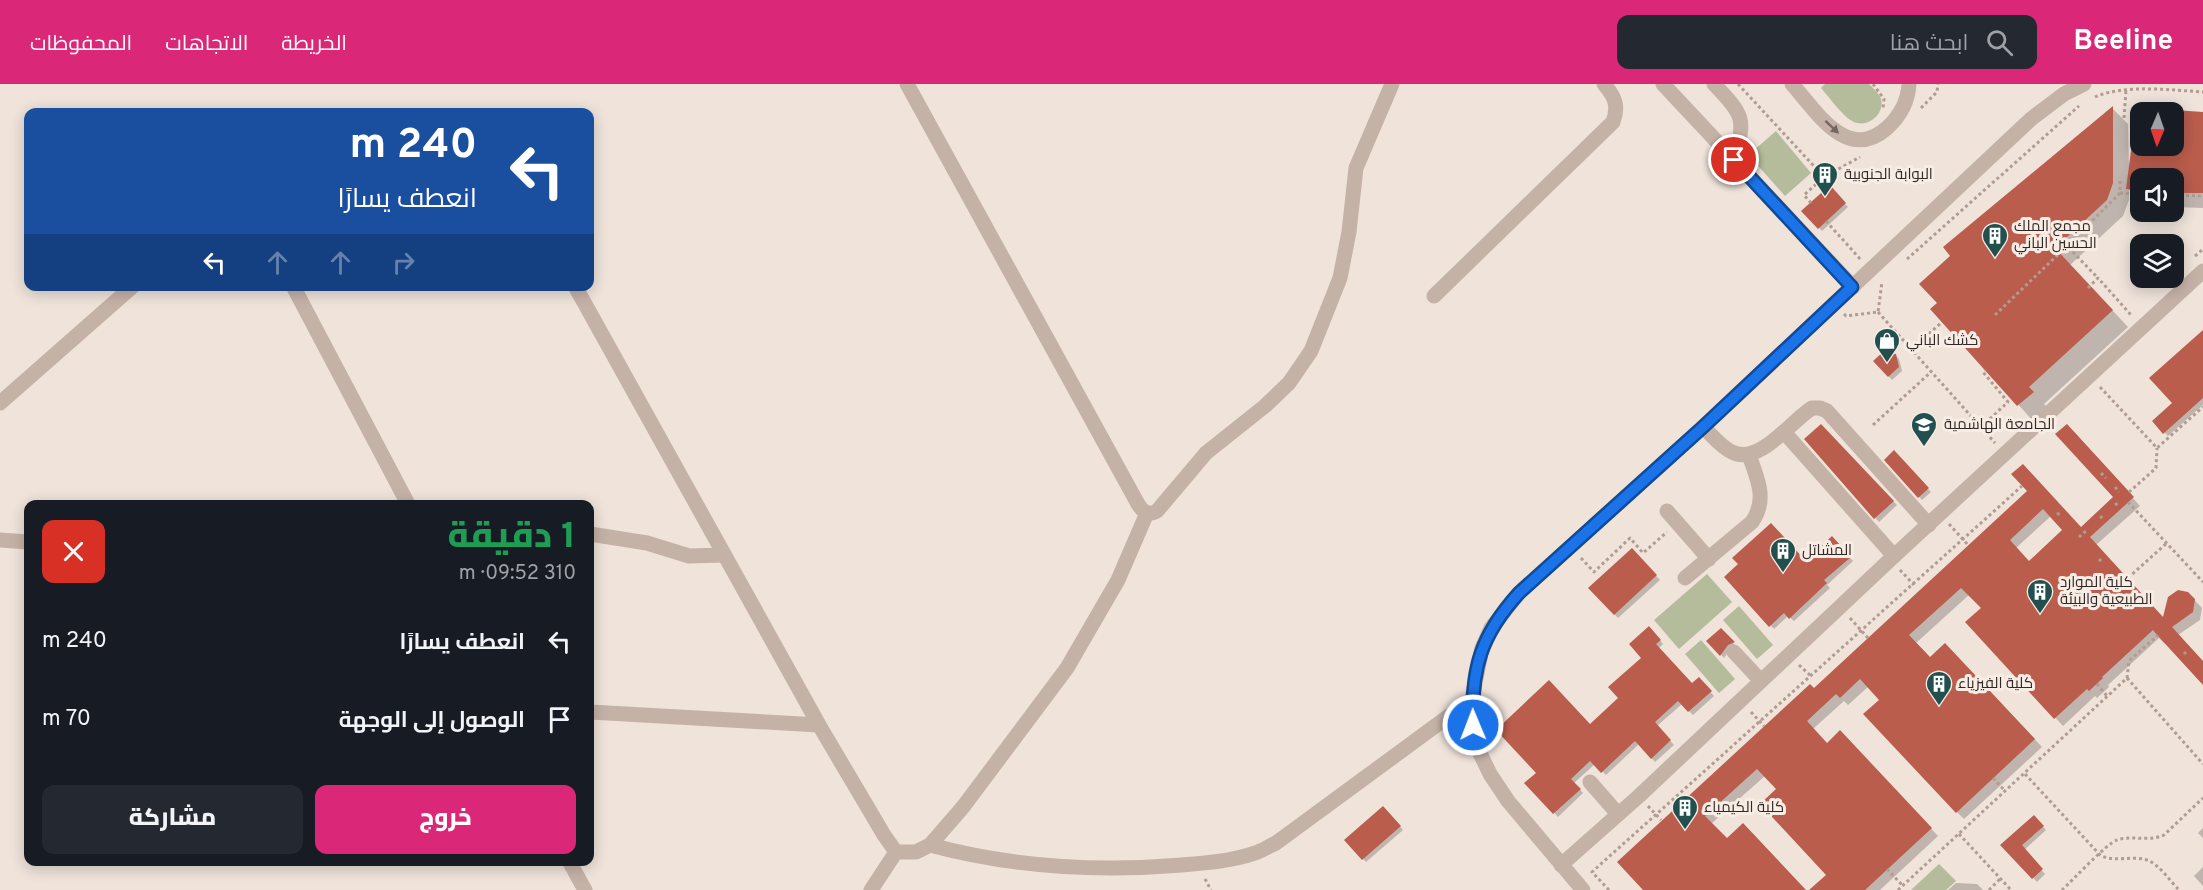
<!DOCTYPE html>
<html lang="ar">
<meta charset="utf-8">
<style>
body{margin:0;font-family:Overpass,Cairo,sans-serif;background:#242831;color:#f1f3f6;direction:rtl;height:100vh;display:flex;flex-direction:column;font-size:22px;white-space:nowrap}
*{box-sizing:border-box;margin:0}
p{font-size:20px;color:#9ea1a6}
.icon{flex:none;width:33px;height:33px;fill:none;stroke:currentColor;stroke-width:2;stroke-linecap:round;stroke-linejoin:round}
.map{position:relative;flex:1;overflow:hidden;direction:ltr}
.side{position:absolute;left:24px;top:416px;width:570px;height:366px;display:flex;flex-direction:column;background:#171b24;border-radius:12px;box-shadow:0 3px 15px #0003;direction:rtl}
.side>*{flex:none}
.guide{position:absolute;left:24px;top:24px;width:570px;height:183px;border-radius:12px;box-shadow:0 3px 15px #0003;direction:rtl;background:#1a4fa0;color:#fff;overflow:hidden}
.needle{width:39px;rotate:182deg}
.tools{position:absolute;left:2130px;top:18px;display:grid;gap:12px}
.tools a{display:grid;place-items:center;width:54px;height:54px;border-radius:12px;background:#171b24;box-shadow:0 3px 15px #0003;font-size:30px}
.pin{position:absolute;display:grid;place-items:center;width:51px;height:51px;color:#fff;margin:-26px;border:3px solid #fff;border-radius:50%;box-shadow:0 2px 6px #0007}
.me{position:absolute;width:66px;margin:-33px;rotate:359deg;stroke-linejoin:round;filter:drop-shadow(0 0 4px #0008)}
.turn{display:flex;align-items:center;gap:21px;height:126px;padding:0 18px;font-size:27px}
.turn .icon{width:78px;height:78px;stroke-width:2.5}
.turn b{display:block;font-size:42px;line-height:51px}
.lanes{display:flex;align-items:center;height:57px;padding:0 18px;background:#0003;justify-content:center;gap:30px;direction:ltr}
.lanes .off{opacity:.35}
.round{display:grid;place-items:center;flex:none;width:63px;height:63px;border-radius:12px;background:#242831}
.overview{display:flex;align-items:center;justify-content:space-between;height:102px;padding:0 18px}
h1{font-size:36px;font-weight:800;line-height:45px;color:#1e9e55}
.cta{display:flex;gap:12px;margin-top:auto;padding:12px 18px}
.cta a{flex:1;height:69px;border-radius:12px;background:#db2777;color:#fff;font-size:24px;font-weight:800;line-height:69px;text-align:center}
.cta a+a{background:#242831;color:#f1f3f6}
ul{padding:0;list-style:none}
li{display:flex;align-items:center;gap:18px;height:78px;padding:0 18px}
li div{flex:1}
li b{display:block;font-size:22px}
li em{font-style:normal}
header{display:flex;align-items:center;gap:36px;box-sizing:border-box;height:84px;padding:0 30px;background:#db2777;color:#fff}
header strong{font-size:28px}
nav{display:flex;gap:33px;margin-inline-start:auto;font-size:21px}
.search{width:420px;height:54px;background:#242831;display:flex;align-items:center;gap:15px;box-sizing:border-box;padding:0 21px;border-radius:12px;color:#9ea1a6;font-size:22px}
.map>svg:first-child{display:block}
.green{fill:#b4bc9b}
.shadow{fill:#0003;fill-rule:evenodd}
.building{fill:#ba5d4c;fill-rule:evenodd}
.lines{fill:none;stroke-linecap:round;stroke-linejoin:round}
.path{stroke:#b19c92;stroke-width:3;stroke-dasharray:3 3;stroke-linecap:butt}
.minor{stroke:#c5b2a7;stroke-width:15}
.oneway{fill:#746761}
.route-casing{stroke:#114b97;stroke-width:15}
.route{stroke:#1a73e8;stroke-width:10}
.labels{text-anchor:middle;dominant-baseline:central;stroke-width:6;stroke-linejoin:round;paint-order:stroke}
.poi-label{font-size:15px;fill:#322927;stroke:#f7ede5;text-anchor:start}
</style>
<header>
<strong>Beeline</strong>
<div class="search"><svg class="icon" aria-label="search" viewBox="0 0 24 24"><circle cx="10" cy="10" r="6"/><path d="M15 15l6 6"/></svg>ابحث هنا</div>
<nav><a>الخريطة</a><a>الاتجاهات</a><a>المحفوظات</a></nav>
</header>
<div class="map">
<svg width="2203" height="806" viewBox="0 0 2203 806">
<rect width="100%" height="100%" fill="#efe3da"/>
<g class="green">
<path d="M1825,0h44c4,4 10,9 12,15 4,15 -13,29 -27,23 -10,-4 -25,-25 -33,-34z"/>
<path d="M1776,47l35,42 -26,23 -32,-36v-9z"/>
<path d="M1707,490l25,28 -53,47 -25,-29z"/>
<path d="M1739,522l34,39 -16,14 -34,-39z"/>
<path d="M1701,556l34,39 -16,14 -34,-39z"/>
<path d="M1939,780l17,17 -10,9h-35z"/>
</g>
<g class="shadow">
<path d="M2112,24l16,16 1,41h2l7,-55 65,3v95l-29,-1v-29h-34v23l-11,-11v10l-6,16 -53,49 58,62 -84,77 5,5 -15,13 -102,-113zM2140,28h34v34h-34z"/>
<path d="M1830,104l18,19 -26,24 -18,-20z"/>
<path d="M2203,256v65l-35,31 -14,-14 20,-19z"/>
<path d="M1895,271l4,4 3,12 -10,9 -17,-19z"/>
<path d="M1820,342l77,79 -18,17 -73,-83z"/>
<path d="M2075,349l65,73 -44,39 67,74 25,-26 14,15 -2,12 -22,15 25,28v20l-36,-40 -2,1 -6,-6 -51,47 1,2 -12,11 -2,-2 -32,30 -96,-104 16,-14 -13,-14 -54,49 14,16 23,-7 89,95 -78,72 -7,-7 -75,-112 -13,-14 -21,19 -4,-4 -31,28 14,15 21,-5 90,97 -58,54h-68l16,-15 -50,-86 -12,-14 -55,49 16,16 78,50h-154l-32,-28 195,-172 215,-199 52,37 34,-31zM2051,432l13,14 -35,32 -13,-14z"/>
<path d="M1894,368l37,40 -9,8 -36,-40z"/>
<path d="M1832,454l21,23 -26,24 3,3 -36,33 -6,-5 -14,13 -48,-52 80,-15z"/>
<path d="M1632,466l28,30 -42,38 -28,-30z"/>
<path d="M1649,544l14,16 -4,4 33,37 7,-6 15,17 -21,19 -11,-11 -25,22 17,19 -19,17 -16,-18 -33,31 -11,-11 -21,19 9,10 -25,24 -31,-34 94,-85 22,-40z"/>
<path d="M1721,546l15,16 -5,2 -7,10 -15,-17z"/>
<path d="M1387,727l16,19 -37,32 -20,-22z"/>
<path d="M2034,733l12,13 -22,20 21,24 -8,8 -34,-37z"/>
<path d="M2203,744v10l-5,-5z"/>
<path d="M2203,783v19l-9,-10z"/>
<path d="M1956,799l21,1 6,6h-35z"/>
</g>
<g class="building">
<path d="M2113,22v77l-6,17 -52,48 58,62 -84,77 5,5 -17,14 -87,-97 7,-6 -18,-19 31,-28 -7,-9z"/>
<path d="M2174,26l29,2v81h-22v-4h-7v-11h-34v12l-14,-1 6,-46 8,1v2h34z"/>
<path d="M1830,101l16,18 -28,26 -17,-18z"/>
<path d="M2203,246v68l-40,36 -11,-13 20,-18 -23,-25z"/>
<path d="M1884,267l12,3 3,13 -11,10 -15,-16z"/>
<path d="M1821,340l73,77 -20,18 -70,-80z"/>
<path d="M2067,340l67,73 -44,40 73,80 5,-20 10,-7 10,2 7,7 -2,13 -21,15 31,34v24l-45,-49 -2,1 1,-2 -4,-5 -51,47 1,1 -14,13 -2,-2 -33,30 -89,-97 16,-14 -20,-20 -52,47 21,22 15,-14 90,96 -79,74 -93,-99 16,-14 -19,-21 -20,19 -4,-4 -29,27 20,22 13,-13 92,98 -67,62h-56l17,-15 -66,-71 16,-15 -19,-20 -52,47 22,22 16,-15 63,67h-163l-26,-28 193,-178 4,4 213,-197 -16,-17 12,-10 58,63 32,-30 -58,-63zM2043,425l19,21 -33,31 -19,-21z"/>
<path d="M1894,366l35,38 -11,10 -34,-38z"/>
<path d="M1771,439l35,38 26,-25 19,21 -27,23 3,3 -38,36 -5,-6 -15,14 -45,-50 14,-13 -6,-6z"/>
<path d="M1632,464l25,27 -43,40 -26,-27z"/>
<path d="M1649,542l12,14 -5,4 36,39 7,-6 13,14 -24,21 -10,-11 -23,21 16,18 -20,19 -16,-18 -34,32 -11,-12 -19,18 10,10 -28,25 -29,-31 12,-10 -40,-43 53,-50 41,44 28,-26 -10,-11 33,-29 -12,-14z"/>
<path d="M1721,544l14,14 -7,3 -8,11 -14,-15z"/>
<path d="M1383,722l18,20 -39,34 -18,-20z"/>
<path d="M2034,731l10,11 -22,19 21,24 -11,10 -32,-34z"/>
</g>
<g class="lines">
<g class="path">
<path d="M1738,0l86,93"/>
<path d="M1873,0l11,15 -1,10"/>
<path d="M2095,13c29,-13 76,-7 108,-5"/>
<path d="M1921,24l16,-16 1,-8"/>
<path d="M2124,34l2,-28"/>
<path d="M2120,109l20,1"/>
<path d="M2174,111l29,1"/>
<path d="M1811,119l-7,-8 20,-18 36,-20"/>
<path d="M1826,137l35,39"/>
<path d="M2067,162l53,-53v-14"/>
<path d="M2195,172l8,-7"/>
<path d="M1907,175l172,-153"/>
<path d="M2088,204l10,-10 33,37"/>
<path d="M1878,228l117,131"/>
<path d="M1844,230l2,2 32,-4 4,-30"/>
<path d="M1995,231l72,-69 31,32"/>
<path d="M1911,266l31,-28"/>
<path d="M2100,303l57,61 46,-41"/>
<path d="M1873,341l58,-53"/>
<path d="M1981,343l27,-25 -25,-30 2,-2"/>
<path d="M2101,389l5,5"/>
<path d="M2115,403l4,5"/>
<path d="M2129,408l27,-24 1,-20"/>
<path d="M2128,418l75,80"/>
<path d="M2115,421l3,-2"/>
<path d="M2057,429l3,2"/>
<path d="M2100,434l3,-2"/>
<path d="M1949,440l19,21"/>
<path d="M2079,453l9,-8"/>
<path d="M1581,474l13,14 36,-34 13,15 24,-21"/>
<path d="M2099,475l3,3"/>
<path d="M1900,486l14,15"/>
<path d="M2128,494l39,-35"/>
<path d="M2141,521l3,3"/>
<path d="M1850,534l18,20"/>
<path d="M2184,568l2,2"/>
<path d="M1799,581l12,11"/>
<path d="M2127,594l76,86"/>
<path d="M2097,600l10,12"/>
<path d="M1751,628l13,14"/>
<path d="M2025,690l75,81c14,8 32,0 47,5 12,4 23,21 32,30"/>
<path d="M1993,694l12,13"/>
<path d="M1648,722l13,14"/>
<path d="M1959,750l52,56"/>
<path d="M1887,785l16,17"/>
<path d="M1205,795l6,11"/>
<path d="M1609,806l-17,-18 430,-386"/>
<path d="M1898,806l229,-212 2,-17 29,-26"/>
<path d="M1989,806l11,-11"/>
<path d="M2062,806c11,-10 45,-47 55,-50 15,-5 32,2 47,-5l39,-37"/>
</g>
<g class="minor">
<path d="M907,0l231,420c5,8 10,12 19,7l49,-58 59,-47 24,-23 22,-32 29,-73 9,-46 7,-64 36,-84"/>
<path d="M1663,0l190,203"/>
<path d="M1714,0c30,32 32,34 20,76"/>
<path d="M1792,0c24,27 55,79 95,44 13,-12 21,-26 22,-44"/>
<path d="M293,202l115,218"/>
<path d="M575,202l244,439 65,110 12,17h20l14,-7 33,-38 104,-139 51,-88 29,-67"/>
<path d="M1434,212l179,-174c6,-16 2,-25 -9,-38"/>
<path d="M0,319l133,-117"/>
<path d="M1703,343c9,8 18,20 29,25 27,14 59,-31 80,-44h8l7,3 102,114"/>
<path d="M1784,348l110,124"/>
<path d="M1667,427l42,48"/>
<path d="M590,450l57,9 42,13 35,-1"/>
<path d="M0,456l28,2"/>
<path d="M1685,494l67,-56c16,-23 5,-44 -3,-67"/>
<path d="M1734,568l27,29"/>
<path d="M590,628l229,13"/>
<path d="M1590,698l28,32"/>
<path d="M930,761c82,22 168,27 252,20 24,-2 50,-4 73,-12 7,-2 14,-7 21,-10l196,-144"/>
<path d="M569,777l16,29"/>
<path d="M1561,781l78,-69 255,-240 309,-285"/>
<path d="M871,806l25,-38"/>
<path d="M1583,806l-75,-89 -18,-27 -11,-23 -6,-26 -1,-26 10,-51 9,-20 28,-35 184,-166 328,-308 33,-25 20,-10"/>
</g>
</g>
<defs><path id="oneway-solid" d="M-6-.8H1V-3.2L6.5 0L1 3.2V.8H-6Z" transform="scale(1.5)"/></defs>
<use class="oneway" href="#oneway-solid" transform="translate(1832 43) rotate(43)"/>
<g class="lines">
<defs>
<path id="route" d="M1473,641c-2,-57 8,-90 46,-132l184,-166 149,-140 -118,-127"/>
</defs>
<use href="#route" class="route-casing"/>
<use href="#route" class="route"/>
</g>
<defs>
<symbol id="building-pin" viewBox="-11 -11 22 30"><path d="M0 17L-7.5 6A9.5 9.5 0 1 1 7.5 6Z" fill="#21504f" stroke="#f7ede5"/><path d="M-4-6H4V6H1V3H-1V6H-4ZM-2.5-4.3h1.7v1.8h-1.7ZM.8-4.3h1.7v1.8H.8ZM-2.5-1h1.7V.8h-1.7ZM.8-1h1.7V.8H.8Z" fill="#fff"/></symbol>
<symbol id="shop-pin" viewBox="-11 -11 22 30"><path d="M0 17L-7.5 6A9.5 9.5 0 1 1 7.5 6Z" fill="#21504f" stroke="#f7ede5"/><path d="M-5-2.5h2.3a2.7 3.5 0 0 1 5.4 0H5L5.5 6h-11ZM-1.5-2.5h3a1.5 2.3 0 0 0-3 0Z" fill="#fff"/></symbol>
<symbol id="university-pin" viewBox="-11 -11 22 30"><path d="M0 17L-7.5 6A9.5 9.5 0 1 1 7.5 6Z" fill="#21504f" stroke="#f7ede5"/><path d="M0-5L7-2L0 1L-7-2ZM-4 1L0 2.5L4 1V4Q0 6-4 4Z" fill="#fff"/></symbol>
</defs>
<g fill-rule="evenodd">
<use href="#building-pin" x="1810" y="76" width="30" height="40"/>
<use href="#building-pin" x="1980" y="137" width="30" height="40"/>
<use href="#shop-pin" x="1872" y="242" width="30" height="40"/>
<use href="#university-pin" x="1909" y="326" width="30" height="40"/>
<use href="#building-pin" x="1768" y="452" width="30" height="40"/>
<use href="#building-pin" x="2025" y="493" width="30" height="40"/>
<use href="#building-pin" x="1924" y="585" width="30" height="40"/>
<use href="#building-pin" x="1670" y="709" width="30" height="40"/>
</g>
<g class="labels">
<g class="poi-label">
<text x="1844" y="91">البوابة الجنوبية</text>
<text x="2014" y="143">مجمع الملك<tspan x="2014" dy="17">الحسين الباني</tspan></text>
<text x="1906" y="257">كشك الباني</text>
<text x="1944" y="341">الجامعة الهاشمية</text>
<text x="1802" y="467">المشاتل</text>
<text x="2060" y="499">كلية الموارد<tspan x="2060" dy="17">الطبيعية والبيئة</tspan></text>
<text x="1958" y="600">كلية الفيزياء</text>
<text x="1704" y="724">كلية الكيمياء</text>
</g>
</g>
</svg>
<div class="tools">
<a><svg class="needle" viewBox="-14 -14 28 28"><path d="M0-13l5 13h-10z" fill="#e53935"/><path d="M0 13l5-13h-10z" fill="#9ea1a6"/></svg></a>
<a><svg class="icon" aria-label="sound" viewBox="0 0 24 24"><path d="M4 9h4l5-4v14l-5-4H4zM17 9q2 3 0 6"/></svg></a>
<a><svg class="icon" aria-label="layers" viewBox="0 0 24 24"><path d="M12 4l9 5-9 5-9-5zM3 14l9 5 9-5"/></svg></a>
</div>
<div class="pin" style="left:1734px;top:76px;background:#d93025"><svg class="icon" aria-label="arrive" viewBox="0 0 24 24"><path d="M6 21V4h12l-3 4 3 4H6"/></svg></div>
<svg class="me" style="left:1473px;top:641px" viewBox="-20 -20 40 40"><circle r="17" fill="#1a73e8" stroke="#fff" stroke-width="3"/><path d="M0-11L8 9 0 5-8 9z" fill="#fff"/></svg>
<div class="guide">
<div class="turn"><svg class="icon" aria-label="left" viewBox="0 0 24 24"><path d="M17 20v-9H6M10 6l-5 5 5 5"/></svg><div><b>240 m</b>انعطف يسارًا</div></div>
<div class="lanes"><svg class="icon" aria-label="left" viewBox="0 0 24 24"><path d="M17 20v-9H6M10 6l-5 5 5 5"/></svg><svg class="icon off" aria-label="ahead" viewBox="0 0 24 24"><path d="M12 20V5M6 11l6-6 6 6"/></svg><svg class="icon off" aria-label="ahead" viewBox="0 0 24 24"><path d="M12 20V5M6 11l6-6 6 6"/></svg><svg class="icon off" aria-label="right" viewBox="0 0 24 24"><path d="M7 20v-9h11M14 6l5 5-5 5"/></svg></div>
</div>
<section class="side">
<div class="overview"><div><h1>1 دقيقة</h1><p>310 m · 09:52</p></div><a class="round" style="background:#d93025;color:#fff"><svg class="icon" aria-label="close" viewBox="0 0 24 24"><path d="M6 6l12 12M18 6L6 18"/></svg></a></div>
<ul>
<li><svg class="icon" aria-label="left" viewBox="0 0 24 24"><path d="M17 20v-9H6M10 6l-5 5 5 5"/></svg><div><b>انعطف يسارًا</b></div><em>240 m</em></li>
<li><svg class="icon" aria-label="arrive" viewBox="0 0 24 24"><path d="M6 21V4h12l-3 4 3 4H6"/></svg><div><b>الوصول إلى الوجهة</b></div><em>70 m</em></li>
</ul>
<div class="cta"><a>خروج</a><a>مشاركة</a></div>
</section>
</div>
